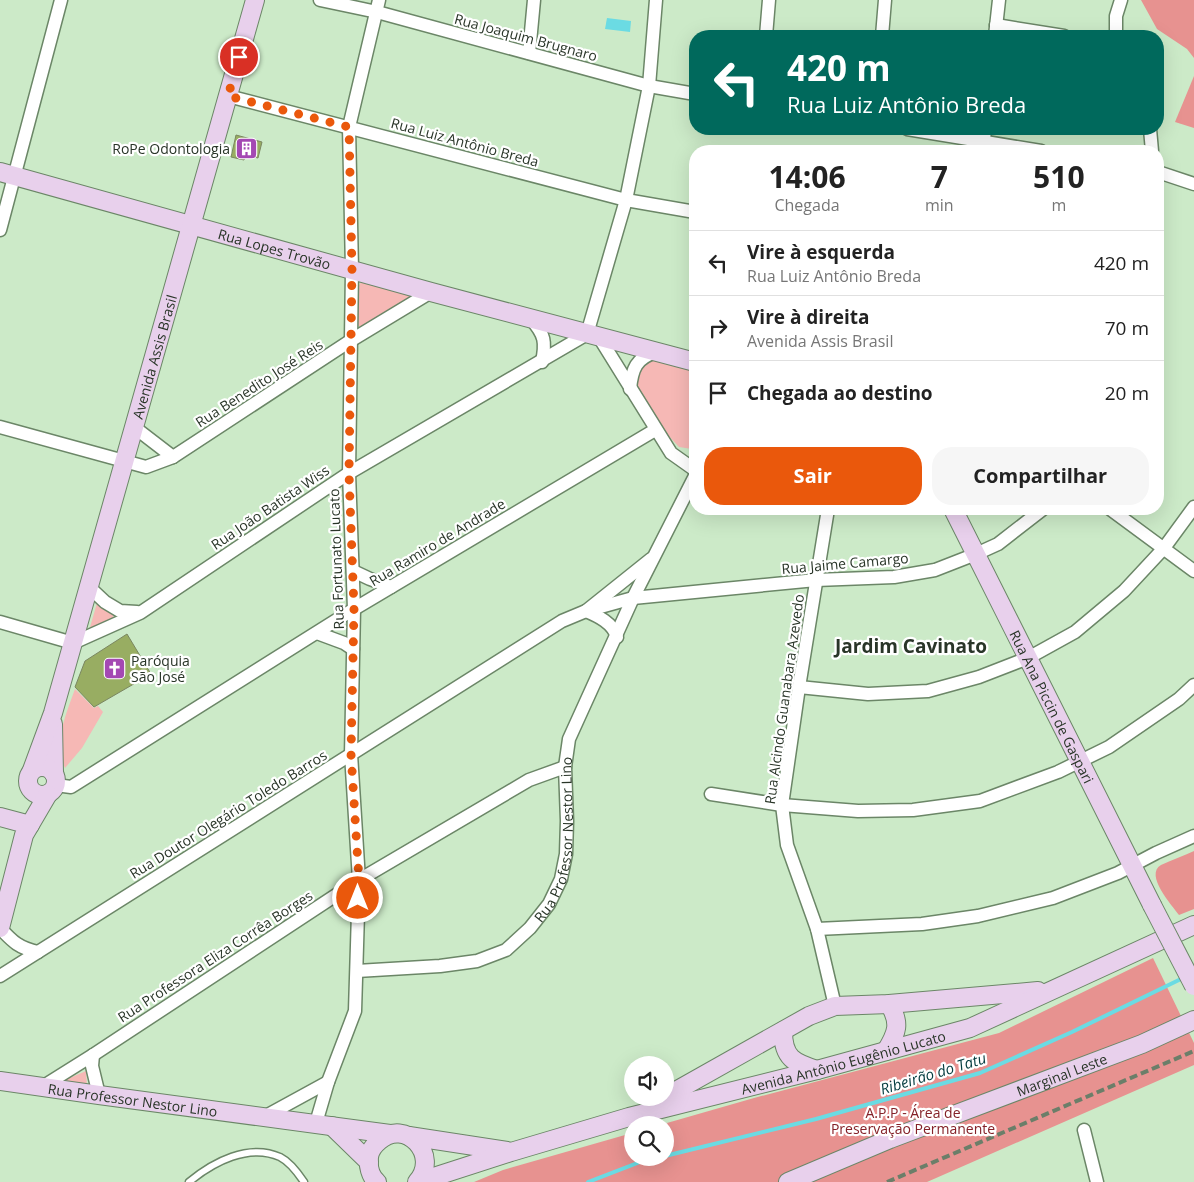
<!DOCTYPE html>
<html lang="pt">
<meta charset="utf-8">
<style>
body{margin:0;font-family:"Open Sans",sans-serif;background:#f6f6f6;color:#222;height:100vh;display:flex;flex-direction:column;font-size:19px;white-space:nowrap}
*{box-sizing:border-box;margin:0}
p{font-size:16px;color:#767676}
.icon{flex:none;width:28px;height:28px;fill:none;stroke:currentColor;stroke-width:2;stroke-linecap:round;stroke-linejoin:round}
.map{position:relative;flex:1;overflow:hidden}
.side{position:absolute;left:689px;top:145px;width:475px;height:370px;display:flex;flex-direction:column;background:#fff;border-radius:20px;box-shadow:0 5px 20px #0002}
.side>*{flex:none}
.hud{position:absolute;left:689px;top:30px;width:475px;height:105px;border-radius:20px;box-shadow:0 5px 20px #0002;background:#00695c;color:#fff;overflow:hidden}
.buttons{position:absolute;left:624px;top:1056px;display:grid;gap:10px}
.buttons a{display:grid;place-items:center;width:50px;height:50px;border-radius:50%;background:#fff;box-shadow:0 5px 20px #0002;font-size:25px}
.pin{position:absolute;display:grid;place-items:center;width:42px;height:42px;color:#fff;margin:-21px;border:2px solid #fff;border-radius:50%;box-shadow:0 1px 5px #0007}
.me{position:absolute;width:55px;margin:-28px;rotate:0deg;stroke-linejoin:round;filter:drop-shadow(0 0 4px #0008)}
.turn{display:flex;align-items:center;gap:18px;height:105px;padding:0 15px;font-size:22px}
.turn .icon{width:65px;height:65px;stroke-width:2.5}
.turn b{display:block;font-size:35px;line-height:42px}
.eta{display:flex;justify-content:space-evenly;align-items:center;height:85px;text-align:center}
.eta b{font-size:30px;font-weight:700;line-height:35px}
.cta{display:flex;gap:10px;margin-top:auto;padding:10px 15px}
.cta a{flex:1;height:58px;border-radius:20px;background:#ea580c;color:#fff;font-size:20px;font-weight:700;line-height:58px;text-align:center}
.cta a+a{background:#f6f6f6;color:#222}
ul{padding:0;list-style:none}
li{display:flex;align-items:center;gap:15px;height:65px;padding:0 15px;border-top:1px solid #e0e0e0}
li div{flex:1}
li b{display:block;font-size:19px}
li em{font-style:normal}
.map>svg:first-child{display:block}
.green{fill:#f6b8b5}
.forest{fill:#e79290}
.water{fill:#6bdbe3}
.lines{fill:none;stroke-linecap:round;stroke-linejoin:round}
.stream{stroke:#6bdbe3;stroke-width:4}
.building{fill:#98ad62;stroke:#7a8661}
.lane-casing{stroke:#6b8667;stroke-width:9}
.street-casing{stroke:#6b8667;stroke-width:15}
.secondary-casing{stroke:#6b8667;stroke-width:20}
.lane{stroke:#fff;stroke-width:6}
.street{stroke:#fff;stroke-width:12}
.secondary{stroke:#e8d0ec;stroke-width:18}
.rail{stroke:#6b7e69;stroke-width:4;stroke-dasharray:8 4;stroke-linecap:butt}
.secondary-bridge-casing{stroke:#6b8667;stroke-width:20;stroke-linecap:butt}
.secondary-bridge{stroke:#e8d0ec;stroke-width:18}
.route{stroke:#ea580c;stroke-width:9;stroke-dasharray:0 16.2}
.labels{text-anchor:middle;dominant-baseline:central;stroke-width:4.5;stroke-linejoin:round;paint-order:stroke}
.street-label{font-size:14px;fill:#293528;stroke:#fff}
.poi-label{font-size:14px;fill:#293528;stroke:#fff;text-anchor:end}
.park-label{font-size:14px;fill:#842128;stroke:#fff}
.water-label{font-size:15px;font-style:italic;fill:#043c3f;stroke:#fff}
.district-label{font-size:19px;font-weight:bold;fill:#293528;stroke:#fff}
</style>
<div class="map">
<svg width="1194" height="1182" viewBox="0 0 1194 1182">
<rect width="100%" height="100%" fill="#cceac8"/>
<g class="green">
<path d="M362,281l48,12 1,3 -1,5 -48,27 -6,-4 2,-37z"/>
<path d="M650,358l45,11v79l-3,1 -13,-2 -11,-12 -32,-50 2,-20z"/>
<path d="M97,603l16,11 1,6 -26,14z"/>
<path d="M75,689l19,19 4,-2 5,6 -21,36 -17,20c-12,-25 1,-54 10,-79z"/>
<path d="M86,1071l1,16 -29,-4z"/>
</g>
<g class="forest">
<path d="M1141,0h53v58l-7,-9 -30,-20z"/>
<path d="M1194,76v52l-19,-6z"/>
<path d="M1194,851v58l-15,6c-7,-10 -35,-40 -18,-50 10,-5 23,-9 33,-14z"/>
<path d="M1153,958l41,85v22l-267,117h-453l29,-12 129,-37v25h33v-33h-5l94,-27 245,-65z"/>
</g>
<path class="water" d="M607,18l24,3 -1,11 -25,-3z"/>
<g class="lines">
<g class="stream">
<path d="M665,1156l151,-37 164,-46 92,-41 111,-54"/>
<path d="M588,1182l52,-20 19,-4"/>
</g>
</g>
<g class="building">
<path d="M236,135l26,7 -4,16 -12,-3 -2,5 -13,-3z"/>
<path d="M127,634l24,40 -57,33 -19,-20 10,-26z"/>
</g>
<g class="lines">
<defs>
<path id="lane" d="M189,1182c24,-20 60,-39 91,-25 10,5 18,16 24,25"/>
<g id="street">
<path d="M320,0l57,12 272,74 46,8"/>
<path d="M996,25l68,11"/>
<path d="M766,36l3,-36"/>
<path d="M882,36l3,-36"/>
<path d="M995,36l4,-36"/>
<path d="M1116,36v-20l5,-16"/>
<path d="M529,53l5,-53"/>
<path d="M228,96l398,104 69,12"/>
<path d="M907,129l134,22"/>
<path d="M1150,129l2,22"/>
<path d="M983,151l2,-22"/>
<path d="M1158,172l36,12"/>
<path d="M0,230l61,-230"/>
<path d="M531,319c14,16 15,23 11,43"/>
<path d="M599,337l72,116 24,17"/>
<path d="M630,389c2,-20 6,-31 26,-37"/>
<path d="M0,427l146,40 27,-10 177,-116 81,-49"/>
<path d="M134,427l39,30"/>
<path d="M828,509l-29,178 -17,118 5,40 30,84 18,77"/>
<path d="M1110,509l84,62"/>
<path d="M353,571l17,8 21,8"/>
<path d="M89,587l16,15 15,9 17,1"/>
<path d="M0,622l73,21 67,-30 209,-140 238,-139 39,-134 23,-114 7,-86"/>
<path d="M317,633l27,10 9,6"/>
<path d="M617,637c-4,-14 -19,-21 -31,-26l65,-52"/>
<path d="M799,687l69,7 60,-3 51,-14 49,-19 47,-26 49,-41 40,-43 30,-41"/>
<path d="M56,785l15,2 283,-178 301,-179"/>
<path d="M711,794l71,11 76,6 55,-1 67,-9 78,-29 51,-25 70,-48 15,-14"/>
<path d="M0,928c13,14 19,20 38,24"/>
<path d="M817,929l105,-5 56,-8 75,-18 65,-25 38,-20 38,-17"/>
<path id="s1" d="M357,971l83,-5 37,-5 29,-11 24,-22 19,-24 12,-25 5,-25 1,-33 -2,-54 4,-28 64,-141 62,-122"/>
<path d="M0,976l562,-355 24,-10 47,-13 183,-18 78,-3 41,-7 41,-16 22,-10 45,-35"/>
<path d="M93,1055l-1,11 7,29"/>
<path d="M42,1087l51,-32 266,-175 170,-100 36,-13"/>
<path d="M264,1117l64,-35"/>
<path d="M316,1123l12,-41 27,-71 4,-131 -8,-126 3,-145 -5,-136 3,-203 -3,-143 30,-127"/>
<path d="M1084,1130l13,52"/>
</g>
<g id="secondary">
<path id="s2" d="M0,172l431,120 264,70"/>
<path id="s3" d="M953,509l199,396"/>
<path d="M53,724l1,50"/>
<circle cx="42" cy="781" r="14"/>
<path id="s4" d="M32,770l21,-57 202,-713"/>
<path d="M0,817l30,8"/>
<path d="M0,928l24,-93 24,-41"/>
<path d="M783,1031c0,27 11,32 34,39"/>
<path d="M886,1051c11,-18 15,-28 3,-47"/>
<path id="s5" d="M0,1081l99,14 291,39"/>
<path d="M665,1097l144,-81 26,-10 54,-2 149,-13"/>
<path d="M332,1126l37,36"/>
<path d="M409,1136l98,15"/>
<path d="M377,1182c-7,-6 -9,-16 -8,-25 1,-7 5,-12 10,-16 26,-24 62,14 38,41"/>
<path id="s6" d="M418,1182l93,-30 118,-35 188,-47 153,-42 224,-103"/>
<path id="s7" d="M788,1182l102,-43 252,-95 52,-24"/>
</g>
</defs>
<use href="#lane" class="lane-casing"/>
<use href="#street" class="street-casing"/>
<use href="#secondary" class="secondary-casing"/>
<use href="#lane" class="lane"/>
<use href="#street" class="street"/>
<use href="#secondary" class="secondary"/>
<path class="rail" d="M887,1182l307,-131"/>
<defs>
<path id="secondary-bridge" d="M1152,905l42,81"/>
</defs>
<use href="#secondary-bridge" class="secondary-bridge-casing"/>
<use href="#secondary-bridge" class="secondary-bridge"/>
</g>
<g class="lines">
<path class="route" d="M239,57l-11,39 121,31 3,143 -3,203 5,136 -3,145 8,126 -1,18"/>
</g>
<defs>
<symbol id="building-square" viewBox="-11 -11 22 22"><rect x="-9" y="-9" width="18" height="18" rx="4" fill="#a448b3" stroke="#fff"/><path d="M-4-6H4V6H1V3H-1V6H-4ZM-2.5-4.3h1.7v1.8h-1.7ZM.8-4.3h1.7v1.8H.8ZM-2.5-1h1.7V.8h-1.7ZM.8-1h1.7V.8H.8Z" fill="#fff"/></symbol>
<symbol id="church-square" viewBox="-11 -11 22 22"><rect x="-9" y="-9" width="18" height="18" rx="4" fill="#a448b3" stroke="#fff"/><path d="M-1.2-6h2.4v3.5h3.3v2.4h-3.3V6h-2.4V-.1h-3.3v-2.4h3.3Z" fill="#fff"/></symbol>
</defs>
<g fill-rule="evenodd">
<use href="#building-square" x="234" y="136" width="25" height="25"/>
<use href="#church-square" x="102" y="656" width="25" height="25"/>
</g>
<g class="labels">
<g class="street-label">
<text transform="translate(526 37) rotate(15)">Rua Joaquim Brugnaro</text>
<text transform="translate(465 142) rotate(15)">Rua Luiz Antônio Breda</text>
<text stroke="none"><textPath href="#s2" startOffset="285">Rua Lopes Trovão</textPath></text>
<text stroke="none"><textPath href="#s4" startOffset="431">Avenida Assis Brasil</textPath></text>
<text transform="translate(259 383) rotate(-33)">Rua Benedito José Reis</text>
<text transform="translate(270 507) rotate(-34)">Rua João Batista Wiss</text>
<text transform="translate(437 542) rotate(-31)">Rua Ramiro de Andrade</text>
<text transform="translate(336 559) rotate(-92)">Rua Fortunato Lucato</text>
<text transform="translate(845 563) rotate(-5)">Rua Jaime Camargo</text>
<text transform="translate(784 699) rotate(-82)">Rua Alcindo Guanabara Azevedo</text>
<text stroke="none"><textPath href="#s3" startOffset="221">Rua Ana Piccin de Gaspari</textPath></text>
<text transform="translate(228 814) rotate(-32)">Rua Doutor Olegário Toledo Barros</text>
<text stroke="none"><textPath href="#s1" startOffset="280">Rua Professor Nestor Lino</textPath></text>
<text transform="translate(215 956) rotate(-33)">Rua Professora Eliza Corrêa Borges</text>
<text stroke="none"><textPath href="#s6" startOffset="442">Avenida Antônio Eugênio Lucato</textPath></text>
<text stroke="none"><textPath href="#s7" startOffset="294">Marginal Leste</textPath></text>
<text stroke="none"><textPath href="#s5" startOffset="134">Rua Professor Nestor Lino</textPath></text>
</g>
<g class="poi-label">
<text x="230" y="148">RoPe Odontologia</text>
<text x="131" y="660" text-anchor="start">Paróquia<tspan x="131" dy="16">São José</tspan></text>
</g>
<g class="park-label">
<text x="913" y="1112">A.P.P - Área de<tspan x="913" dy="16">Preservação Permanente</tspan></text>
</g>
<g class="water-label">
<text transform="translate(933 1073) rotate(-17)">Ribeirão do Tatu</text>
</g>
<g class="district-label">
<text x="911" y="646">Jardim Cavinato</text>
</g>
</g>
</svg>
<div class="buttons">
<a><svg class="icon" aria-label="sound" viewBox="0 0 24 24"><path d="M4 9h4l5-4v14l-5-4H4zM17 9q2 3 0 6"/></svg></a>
<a><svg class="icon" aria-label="search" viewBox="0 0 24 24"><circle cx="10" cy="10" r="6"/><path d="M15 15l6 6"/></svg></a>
</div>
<div class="pin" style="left:239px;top:57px;background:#d93025"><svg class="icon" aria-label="arrive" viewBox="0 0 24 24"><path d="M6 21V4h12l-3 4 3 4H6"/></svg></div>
<svg class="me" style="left:358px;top:898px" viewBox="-20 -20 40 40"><circle r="17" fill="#ea580c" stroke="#fff" stroke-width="3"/><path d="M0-11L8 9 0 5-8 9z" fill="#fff"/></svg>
<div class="hud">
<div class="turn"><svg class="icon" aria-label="left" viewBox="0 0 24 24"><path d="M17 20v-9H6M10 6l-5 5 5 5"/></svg><div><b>420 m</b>Rua Luiz Antônio Breda</div></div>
</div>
<section class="side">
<div class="eta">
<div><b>14:06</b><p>Chegada</p></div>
<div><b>7</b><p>min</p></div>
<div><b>510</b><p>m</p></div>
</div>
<ul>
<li><svg class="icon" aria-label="left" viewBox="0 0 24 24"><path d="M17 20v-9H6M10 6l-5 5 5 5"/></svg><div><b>Vire à esquerda</b><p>Rua Luiz Antônio Breda</p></div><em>420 m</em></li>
<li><svg class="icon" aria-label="right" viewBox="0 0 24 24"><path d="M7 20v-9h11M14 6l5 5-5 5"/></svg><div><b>Vire à direita</b><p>Avenida Assis Brasil</p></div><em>70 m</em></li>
<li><svg class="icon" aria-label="arrive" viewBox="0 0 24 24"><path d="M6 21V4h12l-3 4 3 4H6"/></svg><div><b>Chegada ao destino</b></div><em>20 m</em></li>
</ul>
<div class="cta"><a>Sair</a><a>Compartilhar</a></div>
</section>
</div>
